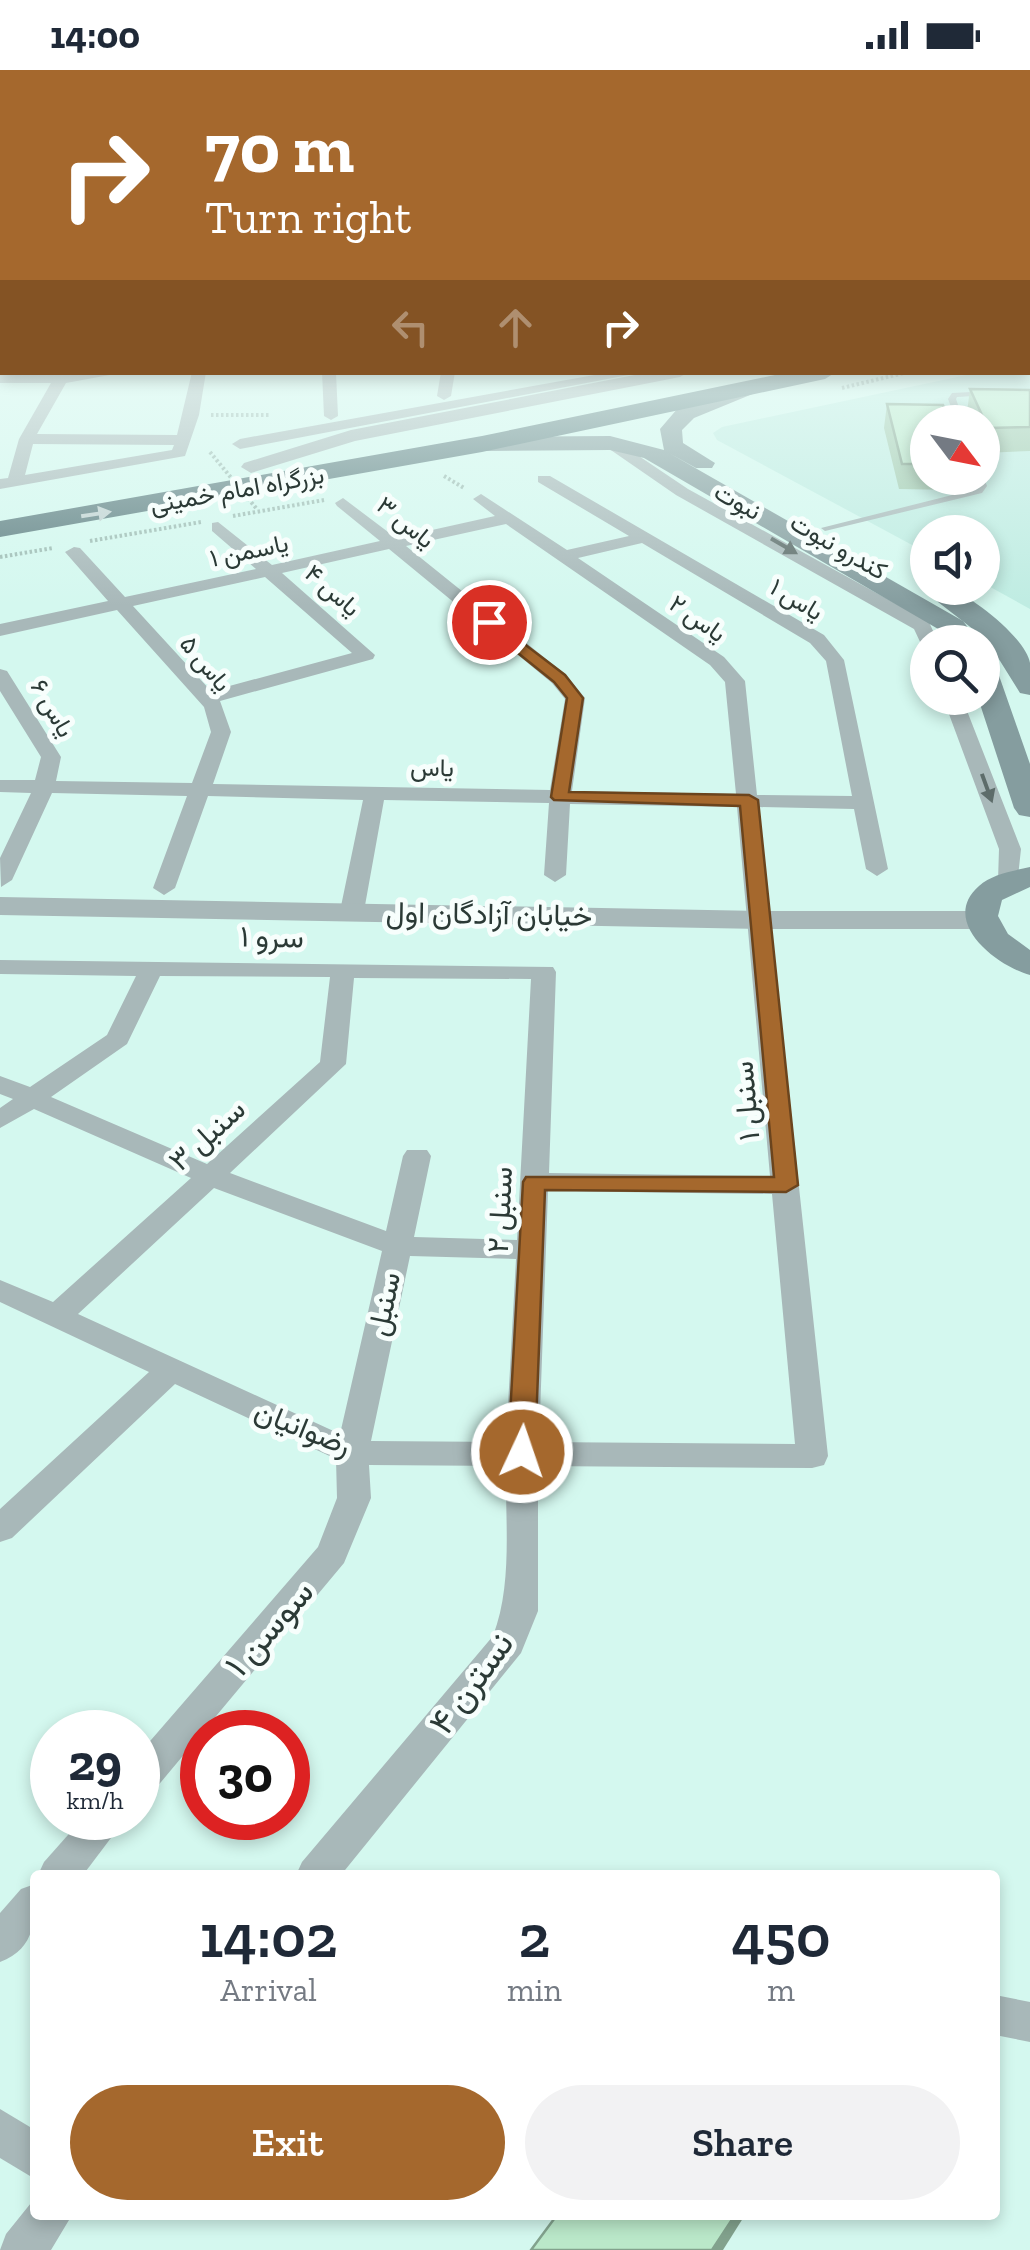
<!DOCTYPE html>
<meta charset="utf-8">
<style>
body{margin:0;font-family:"Zilla Slab",Vazirmatn,serif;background:#f2f2f3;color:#1f2937;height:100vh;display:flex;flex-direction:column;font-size:38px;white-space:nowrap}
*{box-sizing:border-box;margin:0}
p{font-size:32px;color:#747a83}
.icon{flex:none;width:55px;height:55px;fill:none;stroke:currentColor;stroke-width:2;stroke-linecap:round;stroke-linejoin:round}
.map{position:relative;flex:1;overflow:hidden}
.panel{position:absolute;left:30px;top:1800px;width:970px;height:350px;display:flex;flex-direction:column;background:#fff;border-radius:10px;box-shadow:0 5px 15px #0003}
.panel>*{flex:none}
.top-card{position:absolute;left:0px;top:0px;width:1030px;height:305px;box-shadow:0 5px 15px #0003;background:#a5682d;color:#fff;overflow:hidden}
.needle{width:65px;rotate:122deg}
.buttons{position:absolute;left:910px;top:335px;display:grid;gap:20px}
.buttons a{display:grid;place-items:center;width:90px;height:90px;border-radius:50%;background:#fff;box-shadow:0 5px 15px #0003;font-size:50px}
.speed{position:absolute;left:30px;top:1640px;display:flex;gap:20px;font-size:50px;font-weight:700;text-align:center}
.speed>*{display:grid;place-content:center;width:130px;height:130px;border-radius:50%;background:#fff;box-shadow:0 5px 15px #0003;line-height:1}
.speed small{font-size:25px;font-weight:400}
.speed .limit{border:15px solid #d22;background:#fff;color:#111}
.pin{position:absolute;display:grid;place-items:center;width:85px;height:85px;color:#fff;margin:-42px;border:5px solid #fff;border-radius:50%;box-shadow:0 2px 10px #0007}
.me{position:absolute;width:110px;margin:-55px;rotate:3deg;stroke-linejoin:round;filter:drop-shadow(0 0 8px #0008)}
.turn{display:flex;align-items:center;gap:35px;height:210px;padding:0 40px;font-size:45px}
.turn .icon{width:130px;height:130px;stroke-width:2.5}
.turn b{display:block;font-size:70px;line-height:85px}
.lanes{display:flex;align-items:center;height:95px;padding:0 40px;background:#0003;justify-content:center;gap:50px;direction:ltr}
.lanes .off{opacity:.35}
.eta{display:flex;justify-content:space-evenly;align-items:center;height:170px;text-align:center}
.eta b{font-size:60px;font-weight:600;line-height:70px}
.cta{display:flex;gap:20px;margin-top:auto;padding:20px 40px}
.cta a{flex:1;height:115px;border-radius:60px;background:#a5682d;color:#fff;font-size:40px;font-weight:600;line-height:115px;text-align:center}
.cta a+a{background:#f2f2f3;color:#1f2937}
.status{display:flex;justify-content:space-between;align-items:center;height:70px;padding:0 50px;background:#fff;direction:ltr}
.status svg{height:28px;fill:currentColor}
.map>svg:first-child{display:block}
.built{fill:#bfece2;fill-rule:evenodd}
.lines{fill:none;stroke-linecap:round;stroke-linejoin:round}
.path{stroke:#9ebcb4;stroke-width:4;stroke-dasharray:2.5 2.5;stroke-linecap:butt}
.service{fill:#a8b8b9;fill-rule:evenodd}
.minor{fill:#a8b8b9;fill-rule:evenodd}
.tertiary{fill:#a8b8b9;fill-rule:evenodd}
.secondary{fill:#859d9f;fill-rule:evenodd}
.trunk{fill:#618184;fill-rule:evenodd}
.path-bridge{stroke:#9ebcb4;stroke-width:4;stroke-dasharray:2.5 2.5;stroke-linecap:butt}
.wall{fill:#a0c8ad}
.shaded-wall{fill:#82a28d}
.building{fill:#bae8c9;stroke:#82a28d;stroke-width:2.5}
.oneway{fill:#c2d2d2}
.oneway2{fill:#5d6c6a}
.route{fill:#a5682d;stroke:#6b441d;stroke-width:2.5}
.labels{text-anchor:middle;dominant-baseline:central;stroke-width:10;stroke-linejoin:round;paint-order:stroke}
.far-street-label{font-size:25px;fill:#2b3a36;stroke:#f7fefc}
.street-label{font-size:30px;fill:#2b3a36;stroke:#f7fefc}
.near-street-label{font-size:35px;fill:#2b3a36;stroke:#f7fefc}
</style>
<div class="status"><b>14:00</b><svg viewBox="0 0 49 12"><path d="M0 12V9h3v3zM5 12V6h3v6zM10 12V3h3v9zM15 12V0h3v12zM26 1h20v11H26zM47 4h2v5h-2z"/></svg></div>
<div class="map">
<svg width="1030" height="2180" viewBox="0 0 1030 2180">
<rect width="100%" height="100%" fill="#d4f8ef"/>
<path class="built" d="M1030,290v249l-47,-26 -1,-51h-54l-1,21 -210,-113 -4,-7 9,-6 254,-54 52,-1zM928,352h54v56h-54z"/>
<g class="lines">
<g class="path">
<path d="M842,318l66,-16"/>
<path d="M211,345h58"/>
<path d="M444,406l20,12"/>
<path d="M233,446l91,-16"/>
<path d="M90,471l111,-19"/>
<path d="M0,487l53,-9"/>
</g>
<g class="service">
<path d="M989,321h3v4l-35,2 -1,2 8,23h-7l-9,-23 4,-6z"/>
<path d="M983,406l4,10 -5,7 -157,38 -4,-3 155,-39 3,-3 -3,-8z"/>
</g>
<g class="minor">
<path d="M126,302l-60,11 -29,51 140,1 15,-63h14l-7,43 -14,41 -185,33v-10l8,-1 11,-39 32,-56h-51v-8zM33,374l141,1 -2,5 -147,25z"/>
<path d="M322,302l14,1 2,43 -7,4 -7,-4z"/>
<path d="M441,302h14l-4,24 -7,4 -7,-4z"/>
<path d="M611,302h33l-404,77 -8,-5 8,-5z"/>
<path d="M605,370h10l73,49 241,133 9,20 -16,4 -8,-17 -238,-134 -71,-49z"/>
<path d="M538,406h12l274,159 20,25 44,209 -11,7 -11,-7 -12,-60 -96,-2 70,649 -4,9 -12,3 -274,-2v145l-17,42 -180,222h-45l6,-13 191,-226c20,-52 12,-114 13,-170l-137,-1 2,33 -27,65 -193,231 -13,4v-43l180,-208 19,-49 -1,-39 -161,-75 -163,154 -12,4v-33l149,-137 -149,-70v-22l53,22 138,-124 -157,-69 -34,19v-20l13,-9 -13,-5v-18l30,11 77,-52 29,-59 -136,-2v-14l553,7 3,5 -7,201 221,3 -33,-369 -167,-3 -4,71 -11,7 -11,-7 5,-72 -165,-3 -20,111 -12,7 -12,-7 23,-111 -155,-4 -33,92 -11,7 -11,-7 34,-92 -135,-3 -40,87 -11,7 -1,-29 31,-65 -31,-1v-12h35l6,-23 -41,-66v-22l7,2 54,86 -5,24 136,2 19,-51 -7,-25 -87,-97 -117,26v-12l108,-23 -43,-49 9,-5 6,1 45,49 131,-28 -44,-38v-8l6,-1 54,43 108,-24 -43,-35 -2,-3 8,-5 53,40 99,-22 -22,-17 8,-5 86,56 62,-14 -91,-54zM506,454l204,141 15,17 11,112 -164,-3 13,-93 -19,-23 -160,-129zM642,473l168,100 16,18 26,135 -95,-1 -12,-114 -21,-24 -146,-99zM389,479l163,134 13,16 -15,91 -337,-6 18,-52 -11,-31 153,-42 2,-4 -93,-82zM265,507l87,76 -141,38 -78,-85zM160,906l170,1 -10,85 -113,102 -156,-67 76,-53zM354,908l177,1 -14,261 -103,-3 17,-81 -4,-6h-20l-4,6 -17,75 -156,-58 116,-109zM214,1118l168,63 -42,183 -262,-120zM548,1121l224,3 23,250 -256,-2zM410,1186l106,3 -10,183 -135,-1z"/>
<path d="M943,628h19l59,151 -4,37 -8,2 -11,-7 1,-32z"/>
<path d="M83,1748h43l-43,57h-45l6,-13z"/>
<path d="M35,1814c0,34 2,64 -35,78v-49l21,-24z"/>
<path d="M995,1925l35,7v40l-35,-7z"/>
<path d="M0,2039l35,21v49l-35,-21z"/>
<path d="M35,2128v17h37l-21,35h-51l6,-16z"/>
</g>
<g class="tertiary">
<rect x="1028" y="269" width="2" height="10"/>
<path d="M650,302h39l-9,5 -325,64 -104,32 -10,-6 3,-4 107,-33z"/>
<path d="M0,827l761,14h218l11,3 4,6 -4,6 -11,3h-218l-761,-14z"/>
</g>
<g class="secondary">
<path d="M748,313l7,2 3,4 -3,4 -61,25 -12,12 1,13 32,20 -3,5h-16l-27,-15 294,168 16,21h-27l-7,-9 -301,-175 -34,-8 -128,1 -11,-7 11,-7 128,-1 54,14 -4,-21 18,-21z"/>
<path d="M947,518c23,6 79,50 83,75 0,10 0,22 0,32l-10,-2 -33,-53 -49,-38 -4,-6 4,-6z"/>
<path d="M982,589l14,8 34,97v53l-11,-2 -5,-7 -36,-110h4z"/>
<path d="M1030,797v20l-28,13 -4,16 10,18 22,16v25c-34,-9 -91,-54 -51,-89 13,-12 34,-15 51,-19z"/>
</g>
<g class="trunk">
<rect x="1028" y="235" width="2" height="12"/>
<path d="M789,302h47l-11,7 -343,73 -482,85v-16l482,-85z"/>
</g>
<path class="path-bridge" d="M210,382l46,56"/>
</g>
<g class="wall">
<path d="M970,319l60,1v61l-46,2 -2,-5v-26h-11l-4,-10z"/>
<path d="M887,334l41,18v56h32l-1,9h-4l-1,3 -55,-1 -15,-61z"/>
</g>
<path class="shaded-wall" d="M735,2145h10l-22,35h-11z"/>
<g class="building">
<path d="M970,319l60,1v37l-42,1z"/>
<path d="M887,334l56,1 6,17h-21v42h-26z"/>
<path d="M557,2145h178l-23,35h-181z"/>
</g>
<defs><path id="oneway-solid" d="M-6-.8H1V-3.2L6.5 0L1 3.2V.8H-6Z" transform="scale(2.5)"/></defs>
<use class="oneway" href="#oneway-solid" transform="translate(96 444) rotate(-9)"/>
<g class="oneway2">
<use href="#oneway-solid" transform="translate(784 476) rotate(30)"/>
<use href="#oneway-solid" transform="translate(987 718) rotate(70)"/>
</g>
<linearGradient id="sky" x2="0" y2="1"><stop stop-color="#7db2db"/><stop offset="0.43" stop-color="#ecfcf8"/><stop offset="1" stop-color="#ecfcf8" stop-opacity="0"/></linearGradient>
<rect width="1030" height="536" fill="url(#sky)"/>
<path class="route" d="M489,547l76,58 18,23 -14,94 180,3 9,5 40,385 -12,7 -241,-2 -10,262 -4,7h-19l-4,-7 15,-270 3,-5h248l-34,-371 -186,-6 -3,-3 16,-99 -13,-16 -71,-57 -2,-3z"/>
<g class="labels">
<g class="far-street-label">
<text transform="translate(237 419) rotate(-10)">بزرگراه امام خمینی</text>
<text transform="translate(738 431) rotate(29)">نبوت</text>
<text transform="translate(406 452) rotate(39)">یاس ۳</text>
<text transform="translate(839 476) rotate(30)">کندرو نبوت</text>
<text transform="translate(249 480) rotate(-12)">یاسمن ۱</text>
<text transform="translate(333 520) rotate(41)">یاس ۴</text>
<text transform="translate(797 529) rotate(31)">یاس ۱</text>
<text transform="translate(698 548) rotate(35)">یاس ۲</text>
<text transform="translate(206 593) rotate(50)">یاس ۵</text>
<text transform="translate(53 638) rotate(60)">یاس ۶</text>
<text transform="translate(432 697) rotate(1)">یاس</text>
</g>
<g class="street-label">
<text transform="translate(489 844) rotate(1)">خیابان آزادگان اول</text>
<text transform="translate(272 867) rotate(1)">سرو ۱</text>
<text transform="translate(746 1031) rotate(-95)">سنبل ۱</text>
<text transform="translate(207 1065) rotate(-42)">سنبل ۳</text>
<text transform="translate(500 1140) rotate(-87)">سنبل ۲</text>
<text transform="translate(384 1234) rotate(-78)">سنبل</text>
<text transform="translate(303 1358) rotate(22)">رضوانیان</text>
</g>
<g class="near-street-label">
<text transform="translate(269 1558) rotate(-49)">سوسن ۱</text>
<text transform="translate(471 1613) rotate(-54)">نسترن ۴</text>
</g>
</g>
</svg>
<div class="buttons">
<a><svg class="needle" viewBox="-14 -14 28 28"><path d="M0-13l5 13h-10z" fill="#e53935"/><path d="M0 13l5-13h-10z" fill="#747a83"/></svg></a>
<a><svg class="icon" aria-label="sound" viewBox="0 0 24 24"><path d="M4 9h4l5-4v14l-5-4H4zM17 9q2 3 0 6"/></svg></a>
<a><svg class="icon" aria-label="search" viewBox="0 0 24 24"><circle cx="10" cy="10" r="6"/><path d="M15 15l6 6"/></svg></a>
</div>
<div class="speed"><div>29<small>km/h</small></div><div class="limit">30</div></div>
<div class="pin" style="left:489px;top:552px;background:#d93025"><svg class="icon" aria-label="arrive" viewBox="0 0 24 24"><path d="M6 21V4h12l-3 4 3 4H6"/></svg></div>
<svg class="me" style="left:522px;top:1382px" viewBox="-20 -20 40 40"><circle r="17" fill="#a5682d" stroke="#fff" stroke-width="3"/><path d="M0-11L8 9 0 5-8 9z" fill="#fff"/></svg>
<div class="top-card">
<div class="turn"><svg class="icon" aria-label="right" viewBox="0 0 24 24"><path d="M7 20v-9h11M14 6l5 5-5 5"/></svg><div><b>70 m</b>Turn right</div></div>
<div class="lanes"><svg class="icon off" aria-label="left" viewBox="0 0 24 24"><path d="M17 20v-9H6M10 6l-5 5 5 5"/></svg><svg class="icon off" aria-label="ahead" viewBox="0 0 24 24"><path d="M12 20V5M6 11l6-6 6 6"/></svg><svg class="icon" aria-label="right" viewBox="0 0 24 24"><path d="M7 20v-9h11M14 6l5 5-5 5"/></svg></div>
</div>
<section class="panel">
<div class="eta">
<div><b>14:02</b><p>Arrival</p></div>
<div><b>2</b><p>min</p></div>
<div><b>450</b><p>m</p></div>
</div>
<div class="cta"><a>Exit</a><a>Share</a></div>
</section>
</div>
